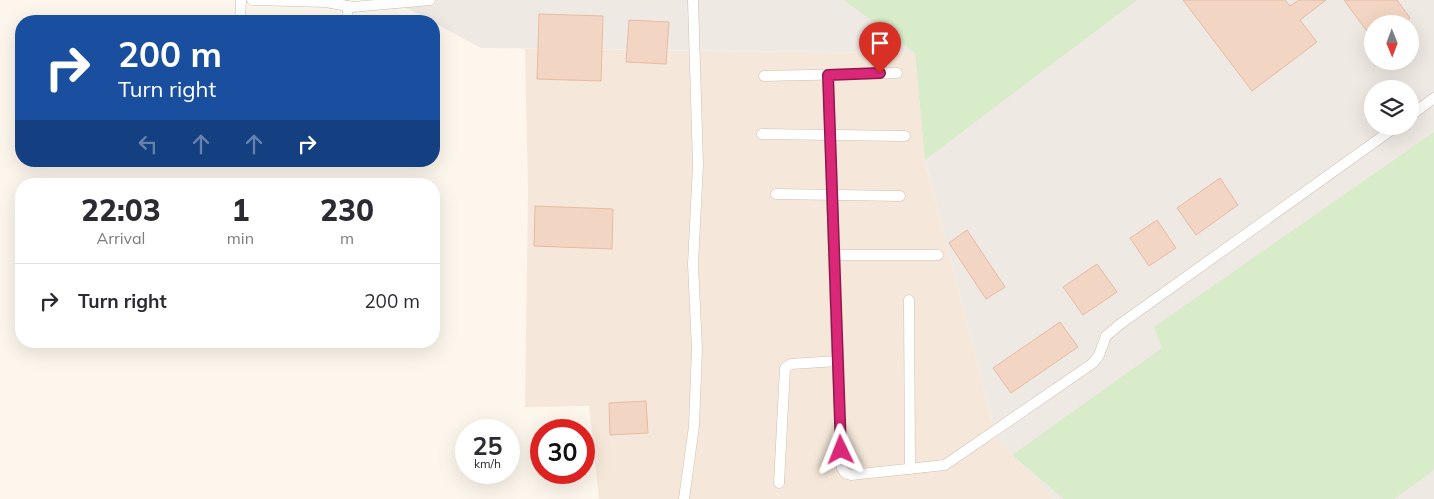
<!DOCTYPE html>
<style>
body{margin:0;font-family:Mulish,sans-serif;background:#f2f2f3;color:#2b2b33;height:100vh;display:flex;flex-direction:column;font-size:19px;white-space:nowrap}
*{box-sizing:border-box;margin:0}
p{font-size:16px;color:#7c7c81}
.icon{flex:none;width:28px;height:28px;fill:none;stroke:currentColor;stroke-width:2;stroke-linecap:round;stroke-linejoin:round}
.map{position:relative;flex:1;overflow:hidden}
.side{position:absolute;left:15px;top:178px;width:425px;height:170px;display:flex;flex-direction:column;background:#fff;border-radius:20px;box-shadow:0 5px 20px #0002}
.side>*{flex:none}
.banner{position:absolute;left:15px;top:15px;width:425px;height:152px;border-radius:20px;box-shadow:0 5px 20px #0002;background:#1a4fa0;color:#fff;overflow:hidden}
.needle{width:32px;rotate:179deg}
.controls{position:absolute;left:1364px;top:15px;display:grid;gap:10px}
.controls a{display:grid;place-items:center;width:55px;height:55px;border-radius:50%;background:#fff;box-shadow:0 5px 20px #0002;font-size:25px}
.speed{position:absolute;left:455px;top:419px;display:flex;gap:10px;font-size:25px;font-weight:700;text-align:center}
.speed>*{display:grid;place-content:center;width:65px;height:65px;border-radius:50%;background:#fff;box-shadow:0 5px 20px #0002;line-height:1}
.speed small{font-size:12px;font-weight:400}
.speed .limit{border:8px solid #d22;background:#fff;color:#111}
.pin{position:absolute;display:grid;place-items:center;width:42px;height:42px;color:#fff;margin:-51px -21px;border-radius:50% 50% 50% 0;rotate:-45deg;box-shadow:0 0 5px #0007}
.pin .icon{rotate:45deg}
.me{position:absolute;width:55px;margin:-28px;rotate:358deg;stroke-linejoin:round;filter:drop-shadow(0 0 4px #0008)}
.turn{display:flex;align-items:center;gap:18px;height:105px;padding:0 20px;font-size:22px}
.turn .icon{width:65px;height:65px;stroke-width:2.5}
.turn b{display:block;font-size:35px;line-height:42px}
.lanes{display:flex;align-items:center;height:48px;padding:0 20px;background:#0003;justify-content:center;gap:25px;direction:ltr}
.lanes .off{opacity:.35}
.eta{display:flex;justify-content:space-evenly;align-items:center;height:85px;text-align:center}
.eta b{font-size:30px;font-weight:800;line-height:35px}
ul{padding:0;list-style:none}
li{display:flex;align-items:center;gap:15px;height:75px;padding:0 20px;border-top:1px solid #e1e1e2}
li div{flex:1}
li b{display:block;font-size:19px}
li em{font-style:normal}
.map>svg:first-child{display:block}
.residential{fill:#f5e8da}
.industrial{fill:#efe9e4;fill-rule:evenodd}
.green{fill:#d8ecc9}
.building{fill:#f3d5c3;stroke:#e6bba3}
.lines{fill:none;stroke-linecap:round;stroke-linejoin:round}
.street-casing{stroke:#d1beb0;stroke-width:11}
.street{stroke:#fff;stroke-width:10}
.route-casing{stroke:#8e194d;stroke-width:12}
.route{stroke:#db2777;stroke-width:9}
</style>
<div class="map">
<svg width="1434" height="499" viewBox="0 0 1434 499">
<rect width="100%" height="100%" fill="#fdf6ec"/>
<path class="residential" d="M525,49l390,4 10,107 72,279 57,60h-455l-10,-93 -64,1 3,-215z"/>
<path class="industrial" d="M392,0h1042v499h-380l-57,-60 -72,-279 -10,-107 -434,-5 -47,-25v-2h-3zM1372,24h38v37h-38zM1372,89h38v37h-38z"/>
<g class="green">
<path d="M844,0h293l-212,160 -10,-107z"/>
<path d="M1434,132v338l-40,29h-330l-52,-44 150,-107 -8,-21z"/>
</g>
<g class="building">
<path d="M1183,0h102l5,6 9,-6h27l-26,20 17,22 -65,49z"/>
<path d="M1344,0h53l13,18 -7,6h-31v14z"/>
<path d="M539,14l64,2 -2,65 -64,-2z"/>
<path d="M629,20l40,2 -3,42 -40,-2z"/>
<path d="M1220,178l18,27 -42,30 -19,-27z"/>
<path d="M535,206l78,3 -1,40 -78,-3z"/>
<path d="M1157,220l19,28 -27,18 -19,-28z"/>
<path d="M967,230l38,57 -19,12 -37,-56z"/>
<path d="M1097,264l20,28 -34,23 -20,-28z"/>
<path d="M1060,322l18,25 -67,46 -18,-25z"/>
<path d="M646,401l2,32 -38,2 -1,-32z"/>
</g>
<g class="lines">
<defs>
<g id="street">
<path d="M252,0l74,2 27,5 77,-7"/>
<path d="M240,21l1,-21"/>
<path d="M347,21l1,-15"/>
<path d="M828,75l8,252 6,141 3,5 6,2 94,-10 148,-102 6,-8 7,-19 13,-11 278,-199"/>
<path d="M764,76l133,-3"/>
<path d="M1410,116l24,-18"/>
<path d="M762,134l143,2"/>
<path d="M776,194l124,2"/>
<path d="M833,255h105"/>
<path d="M909,300l1,169"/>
<path d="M779,483l6,-115 6,-4 46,-3"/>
<path d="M684,499l10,-73 3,-77 -4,-85 5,-99 -5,-165"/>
</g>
</defs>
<use href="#street" class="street-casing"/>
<use href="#street" class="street"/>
</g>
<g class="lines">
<defs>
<path id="route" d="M841,450l-13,-375 52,-2"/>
</defs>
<use href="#route" class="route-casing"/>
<use href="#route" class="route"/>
</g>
</svg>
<div class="controls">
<a><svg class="needle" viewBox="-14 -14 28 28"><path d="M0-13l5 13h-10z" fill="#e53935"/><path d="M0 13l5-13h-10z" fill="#7c7c81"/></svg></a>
<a><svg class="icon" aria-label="layers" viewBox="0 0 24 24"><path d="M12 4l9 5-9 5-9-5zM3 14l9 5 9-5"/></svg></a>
</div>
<div class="speed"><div>25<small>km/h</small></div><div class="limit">30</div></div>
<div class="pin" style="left:880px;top:73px;background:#d93025"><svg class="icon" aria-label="arrive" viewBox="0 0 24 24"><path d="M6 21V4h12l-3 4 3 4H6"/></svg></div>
<svg class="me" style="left:841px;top:450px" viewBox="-20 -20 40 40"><path d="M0-17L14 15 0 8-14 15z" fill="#db2777" stroke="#fff" stroke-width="4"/></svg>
<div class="banner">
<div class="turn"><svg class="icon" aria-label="right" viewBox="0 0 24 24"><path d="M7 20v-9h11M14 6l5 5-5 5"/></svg><div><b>200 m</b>Turn right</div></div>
<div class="lanes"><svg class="icon off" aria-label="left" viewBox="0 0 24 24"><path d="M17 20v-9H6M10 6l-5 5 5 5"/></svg><svg class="icon off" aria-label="ahead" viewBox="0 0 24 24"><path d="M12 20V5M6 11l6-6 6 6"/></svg><svg class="icon off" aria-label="ahead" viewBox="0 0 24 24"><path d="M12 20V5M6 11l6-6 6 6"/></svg><svg class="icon" aria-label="right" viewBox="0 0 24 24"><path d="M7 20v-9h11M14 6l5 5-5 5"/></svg></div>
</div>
<section class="side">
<div class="eta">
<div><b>22:03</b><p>Arrival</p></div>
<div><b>1</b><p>min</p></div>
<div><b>230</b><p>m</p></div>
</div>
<ul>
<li><svg class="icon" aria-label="right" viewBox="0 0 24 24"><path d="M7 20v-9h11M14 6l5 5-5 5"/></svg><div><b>Turn right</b></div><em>200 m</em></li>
</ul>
</section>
</div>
